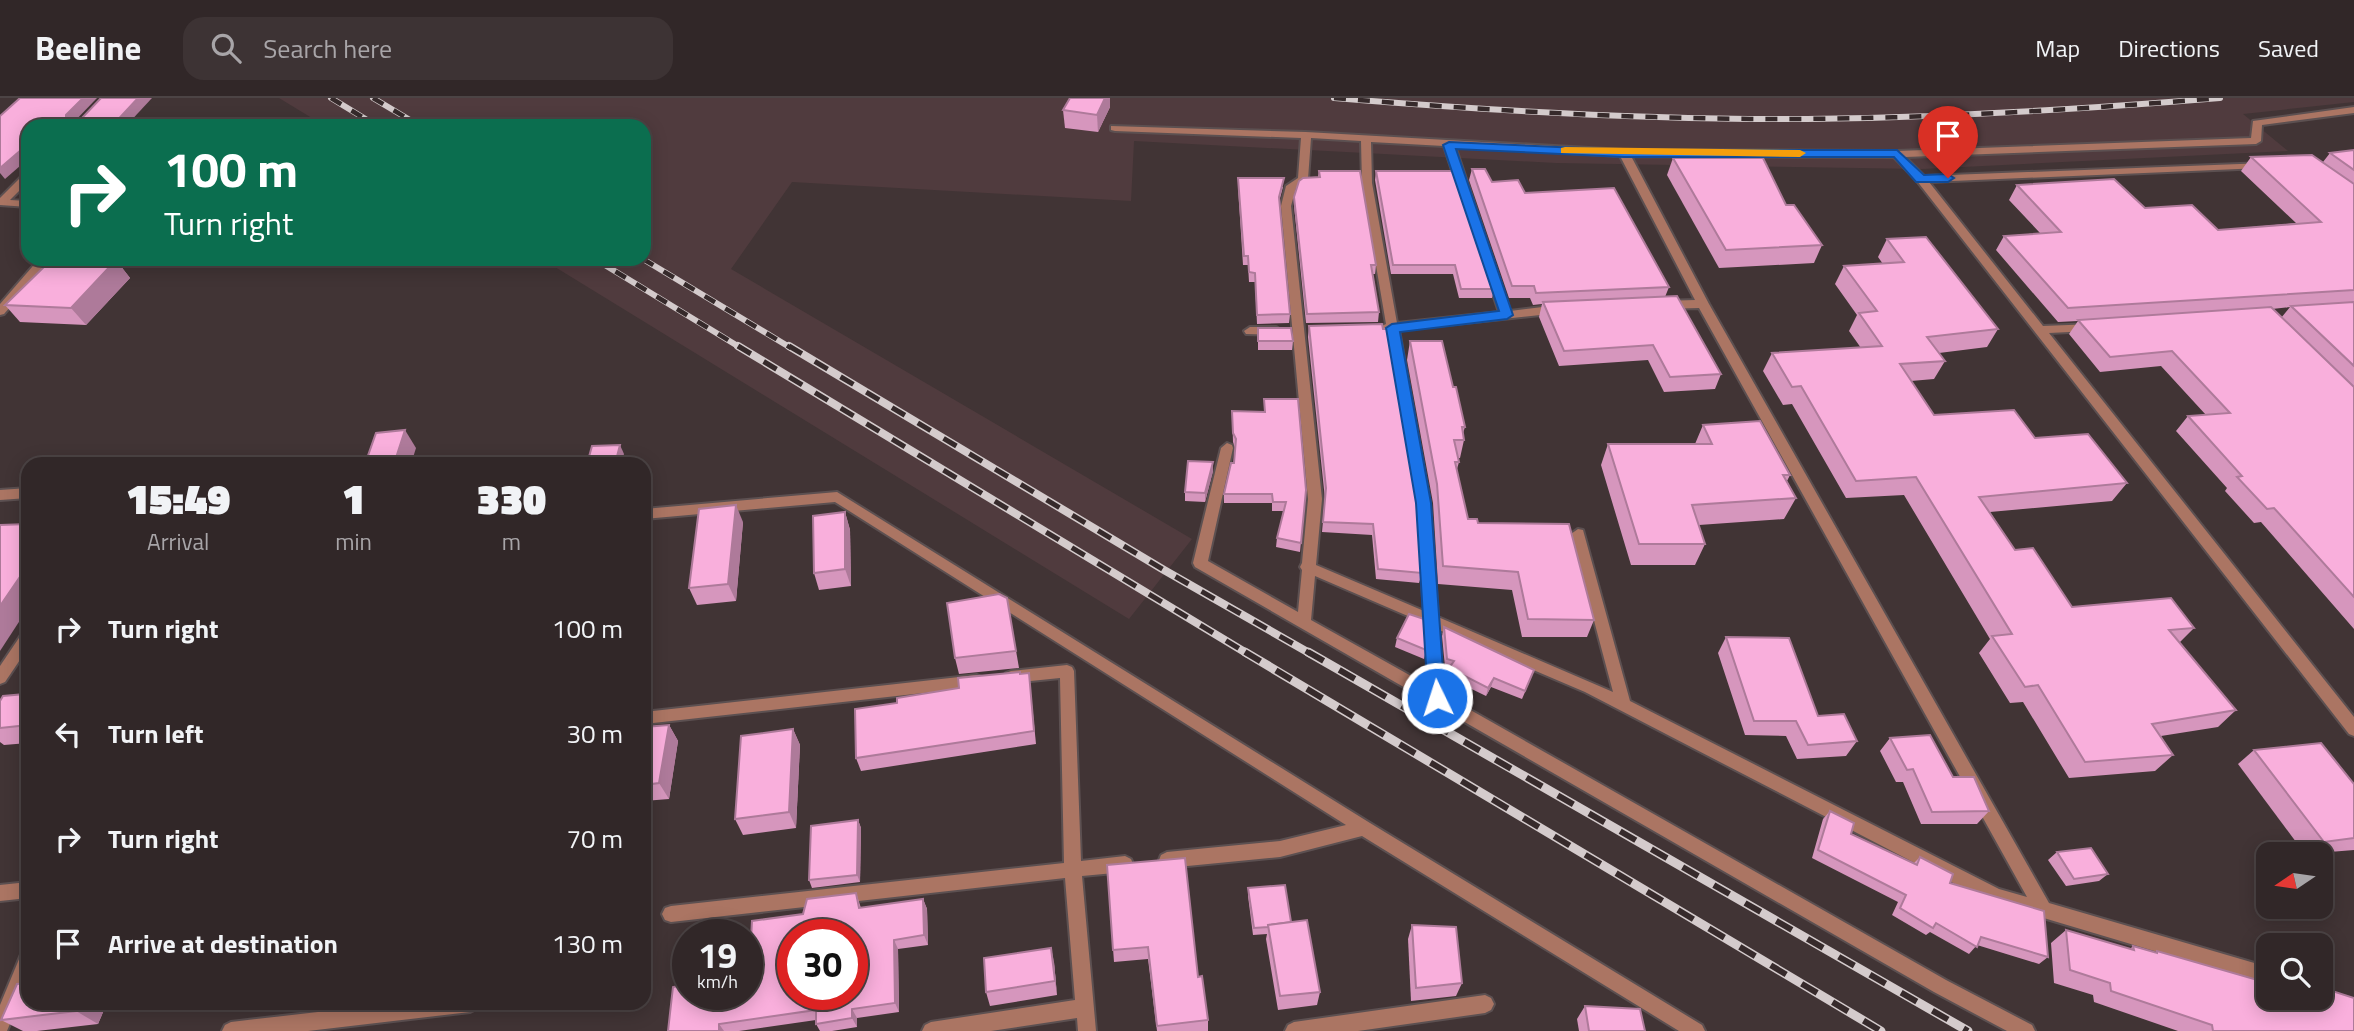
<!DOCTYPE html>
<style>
body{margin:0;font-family:"Titillium Web",sans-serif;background:#3d3334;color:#f1f3f6;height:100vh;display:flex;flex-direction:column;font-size:26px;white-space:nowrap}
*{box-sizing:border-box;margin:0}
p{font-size:23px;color:#a8a5a8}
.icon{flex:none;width:38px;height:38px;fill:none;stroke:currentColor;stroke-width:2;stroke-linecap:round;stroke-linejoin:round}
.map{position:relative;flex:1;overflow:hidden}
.details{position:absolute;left:21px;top:359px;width:630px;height:553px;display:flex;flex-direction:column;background:#312728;border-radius:21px;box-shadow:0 4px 18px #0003,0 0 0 2px #4c4445}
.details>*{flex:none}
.guide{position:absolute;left:21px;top:21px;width:630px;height:147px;border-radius:21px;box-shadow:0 4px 18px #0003,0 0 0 2px #4c4445;background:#0b6e4f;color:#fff;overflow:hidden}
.needle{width:46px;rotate:257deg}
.buttons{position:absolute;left:2256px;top:744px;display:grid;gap:14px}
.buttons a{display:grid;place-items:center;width:77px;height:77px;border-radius:14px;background:#312728;box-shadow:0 4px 18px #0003,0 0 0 2px #4c4445;font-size:35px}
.speed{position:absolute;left:672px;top:821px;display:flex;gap:14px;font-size:35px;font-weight:700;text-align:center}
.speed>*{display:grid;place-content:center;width:91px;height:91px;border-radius:50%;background:#312728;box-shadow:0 4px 18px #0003,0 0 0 2px #4c4445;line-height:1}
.speed small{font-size:18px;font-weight:400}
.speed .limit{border:10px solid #d22;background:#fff;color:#111}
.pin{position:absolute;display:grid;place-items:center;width:60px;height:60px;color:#fff;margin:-72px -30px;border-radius:50% 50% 50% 0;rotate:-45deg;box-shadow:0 0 7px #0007}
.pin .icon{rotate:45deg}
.me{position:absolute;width:77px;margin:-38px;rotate:356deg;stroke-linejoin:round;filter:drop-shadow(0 0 5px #0008)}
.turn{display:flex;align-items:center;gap:24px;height:147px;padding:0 28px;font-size:32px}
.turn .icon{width:91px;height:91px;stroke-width:2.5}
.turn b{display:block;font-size:49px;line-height:60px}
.eta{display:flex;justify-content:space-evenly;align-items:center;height:119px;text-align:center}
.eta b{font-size:42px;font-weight:800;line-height:49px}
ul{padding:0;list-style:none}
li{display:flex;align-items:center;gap:21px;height:105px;padding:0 28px}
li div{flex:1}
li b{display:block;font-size:26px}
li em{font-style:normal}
header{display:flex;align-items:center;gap:42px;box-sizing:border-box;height:98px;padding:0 35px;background:#312728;border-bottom:2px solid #4c4445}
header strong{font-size:33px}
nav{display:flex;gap:38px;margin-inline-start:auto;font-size:24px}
.search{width:490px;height:63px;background:#3d3334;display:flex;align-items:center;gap:18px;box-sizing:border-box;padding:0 24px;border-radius:21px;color:#a8a5a8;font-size:26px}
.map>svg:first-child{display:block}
.built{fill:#503b3e}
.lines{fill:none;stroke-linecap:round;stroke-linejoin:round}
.minor-casing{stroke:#5c5051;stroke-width:4}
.minor{fill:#ab7563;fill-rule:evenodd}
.rail-far2-casing{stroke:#d4cbcc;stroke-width:6}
.rail-far1-casing{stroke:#d4cbcc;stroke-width:8}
.rail-casing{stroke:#d4cbcc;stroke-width:9}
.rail-far2{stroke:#362a2b;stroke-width:4.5;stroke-dasharray:12;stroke-linecap:butt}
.rail-far1{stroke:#362a2b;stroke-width:5;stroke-dasharray:15;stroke-linecap:butt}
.rail{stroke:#362a2b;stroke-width:6;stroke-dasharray:18;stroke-linecap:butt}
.wall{fill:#d696bd;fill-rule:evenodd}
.shaded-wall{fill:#ae7a9a}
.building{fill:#f9afdc;stroke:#ae7a9a;stroke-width:2;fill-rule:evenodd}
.route{fill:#1a73e8;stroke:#114b97;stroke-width:2}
.slow{fill:#f59e0b}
</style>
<header>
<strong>Beeline</strong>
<div class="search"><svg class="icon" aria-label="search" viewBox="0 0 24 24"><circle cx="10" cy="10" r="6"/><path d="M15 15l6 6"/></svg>Search here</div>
<nav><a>Map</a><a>Directions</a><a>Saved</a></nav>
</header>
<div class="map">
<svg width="2354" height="933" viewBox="0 0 2354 933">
<rect width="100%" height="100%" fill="#413435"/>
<path class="built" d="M279,0h2075v4l-111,12 45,37 -366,18 -366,-6 -422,-22 -3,60 -339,-19 -61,87 461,270 -63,80 -587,-360h102v-133h-319z"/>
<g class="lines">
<defs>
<g id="minor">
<path d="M2354,9v6l-92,12 -1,16 -5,3 -351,13 19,19 342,-13 1,2 -5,3 -333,14 114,144 51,-2 2,3 -6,4 -41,2 305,384v19l-5,-2 -432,-553 -23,-24 -263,-1 78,148 340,599 219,64v18l-278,-83 -405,-210 -146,-62 5,65 502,285 86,45 3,6h-28l-73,-39 -739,-425 -2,-4 28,-115 6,-5 5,2 1,3 -25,113 90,51 4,-42 -2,-3 2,-4 6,-64 -27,-293 5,-20 12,-8 3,-40 -186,-7 -4,-1v-4l195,6 318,18 273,1 354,-13 2,-17zM1311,40l50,3 1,42 24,141 -8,4 2,3 7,1 29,171 8,108 -108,-46 6,-66 -31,-293 5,-18 12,-9zM1371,44l73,4 55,166 -102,11 -25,-140zM1455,48l165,10 75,144 -32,1 -6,4 6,4 36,-1 328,589 -28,-8 -369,-188 -47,-171 -5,-1 -7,5 42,158 -175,-75 -8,-114 -31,-173 160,-17 6,-4 -6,-4 -49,6zM1315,478l109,47 5,63 -118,-66z"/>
<path d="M28,75v9l-18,18 18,1v6l-28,-2v-7l24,-24z"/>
<path d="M39,161h12l-47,55 -4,1v-11z"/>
<path d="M1250,229h26l6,4 -6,4 -30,-1 -2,-3z"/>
<path d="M28,390v10l-28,2v-10z"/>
<path d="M837,394l533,331 332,202 3,6h-26l-317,-195 -82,21 -113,11 -6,-3 -2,-5 2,-5 6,-3 113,-11 66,-16 -511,-323 -191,17v-10z"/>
<path d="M28,532v18l-23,34 -5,2v-18l23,-34z"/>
<path d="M1067,567l5,2 2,4 7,190 44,-5 6,3 2,5 -2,5 -6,3 -43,4 14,155h-18l-1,-13 -86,13h-69l3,-6 6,-3 144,-22 -10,-122 -394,44 -6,-2 -3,-6 3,-6 6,-2 393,-43 -4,-185 -49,5 -5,-2 -3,-4 3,-4 5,-2z"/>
<path d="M977,577l5,2 3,4 -3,4 -5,2 -333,37v-12z"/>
<path d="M28,784v16l-28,3v-16z"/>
<path d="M28,852v30l-21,51h-7v-26l22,-53z"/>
<path d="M1485,897l6,3 3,6 -3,6 -6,3 -127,18h-73l3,-6 6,-3z"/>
<path d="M396,905h83l-3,6 -6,3 -162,19h-86l3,-6 6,-3z"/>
</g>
</defs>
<use href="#minor" class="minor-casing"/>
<use href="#minor" class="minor"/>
<defs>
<g id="rail-far2">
<path d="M331,0l46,28"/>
<path d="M373,0l47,28"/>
<path d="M1334,0c147,12 295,21 443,21 148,0 296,-9 443,-21"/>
<path d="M595,161l146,89"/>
<path d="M643,161l148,89"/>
</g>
<g id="rail-far1">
<path d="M738,248l510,308"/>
<path d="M789,248l375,224 147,84"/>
</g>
<g id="rail">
<path d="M1245,554l636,379"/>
<path d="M1308,554l660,379"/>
</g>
</defs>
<use href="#rail-far2" class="rail-far2-casing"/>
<use href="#rail-far1" class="rail-far1-casing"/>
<use href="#rail" class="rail-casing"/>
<use href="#rail-far2" class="rail-far2"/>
<use href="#rail-far1" class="rail-far1"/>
<use href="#rail" class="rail"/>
</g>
<g class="wall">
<path d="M1070,0h40v9l-12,25 -33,-4 -2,-18z"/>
<path d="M2354,52v479l-93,-107 -7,1 -29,-32 2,-3 -51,-57 12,-15 18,-1 -45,-49 -61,6 -31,-38 9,-13 -20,1 -62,-72 8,-14 36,-3 -31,-33 8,-15 128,23 73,22 78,-7 -55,-52 10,-14 72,5 7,-9zM2290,209l-9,11 -9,-9z"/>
<path d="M1673,60l113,47 36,40 -8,18 -95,5 -52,-93z"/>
<path d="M1472,71l20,13 33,11 144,94 -4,10 56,77 -6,15 -51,3 -16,-32 -89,6 -20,-49 3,-13 -9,1 -3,-7h-21l-40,-118z"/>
<path d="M1319,73l57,94 -1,9h-2l6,38 -1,10 -72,1 -12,-117v-9l24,-20z"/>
<path d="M1376,73l118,118 -2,9h-33l-6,-24h-62l-16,-94z"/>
<path d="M1238,80l45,9 -4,15 11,112 -1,9 -32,1 -2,-42h-6l-1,-17h-5l-5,-78z"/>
<path d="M1887,141l111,90 -11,18 -48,6 6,8 -11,18 -23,2 23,34 101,23 92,45 -15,18 -122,11 25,38 57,57 122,21 -15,15 57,67 -18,17 -57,9 12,19 -18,16 -86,7 -46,-76 -13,1 -31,-50 11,-14 -86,-144 -58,3 -54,-94 -9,1 -20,-34 9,-18 89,-5 -12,-17 8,-16 -22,-31 9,-18 39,-2 -5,-7z"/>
<path d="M116,162l14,18 -44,47 -66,-3 -15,-17z"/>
<path d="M1309,228l113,247 -3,10 -43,-4 -4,-44 -50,-3 3,-33 -17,-162z"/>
<path d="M1258,230l35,13 -1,9h-34z"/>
<path d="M1410,243l43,46 12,40 -2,6 1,7 -4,18h-2l1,4 -2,7 11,50 10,4 116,97 -7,17h-65l-10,-47 -74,-6 -5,-81 -26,-143z"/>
<path d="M1264,301l42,91 -6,62 -24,-5 1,-9 7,-27h-12v-8h-48v-9l10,-31 1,-15 -2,-6 -1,-31 32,1z"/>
<path d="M1703,327l87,50 -3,6 9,17 -12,21 -85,6 6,19 -10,21h-64l-30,-100 7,-21h87z"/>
<path d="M1213,364v9l-8,31 -20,-1v-9z"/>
<path d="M845,414l5,18 1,56 -32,4 -5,-17z"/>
<path d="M743,424l-7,79 -39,4 -8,-17z"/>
<path d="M1007,500l12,70 -60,6 -4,-16z"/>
<path d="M1444,529l87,51 -9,21 -31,-12 -5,9 -39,-19 2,-8 -4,-2 -3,-31z"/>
<path d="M1726,539l92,79 39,25 -11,15 -49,3 -11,-23 -41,-1 -27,-82z"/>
<path d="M1397,540l29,12 -2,9 -29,-12z"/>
<path d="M1029,575l7,71 -175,27 -5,-13 103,-70z"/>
<path d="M28,591v54l-24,2 -4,-3v-41l25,-7z"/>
<path d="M669,627l9,16 -9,58 -25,2v-74z"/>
<path d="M793,631l7,16 -4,83 -53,7 -8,-16z"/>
<path d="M1890,640l63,39 36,34 -12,13h-56l-18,-42h-7l-16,-31z"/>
<path d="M2254,652l100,34v66l-49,4 -67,-90z"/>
<path d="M1830,713l21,23 63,29 6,-6 30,26 98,74 -9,7 -62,-19 -8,9 -39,-22 -4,3 -34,-20 6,-13 -86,-44 11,-39z"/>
<path d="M858,722l3,8 -1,54 -48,6 -3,-8z"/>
<path d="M2057,754l51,22 -9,7 -33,5 -18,-26z"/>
<path d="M1107,767l101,155v11h-51l-9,-72 -34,3z"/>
<path d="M1248,790l43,34 29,70 -3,13 -39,5 -12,-71 1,-5 -14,1 -5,-39z"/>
<path d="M856,795l5,15 62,-9 4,10 1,36 -30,4 1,63 -42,6v9l-25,4h-12l-4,-7v-4l-77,11h-71l81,-56 54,-61z"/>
<path d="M1412,827l50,58 -6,13 -45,5 -3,-62z"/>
<path d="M2066,832l64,19 3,-3 21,7 3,-2 101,29 10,-6v24l86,33h-176l-84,-29 -1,-7 -39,-12 -3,-40z"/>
<path d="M1054,864l3,33 -67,11 -4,-14z"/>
<path d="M28,905h79l-9,21 -61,7h-14l-22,-11z"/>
<path d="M1585,908l60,25h-66l-2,-12z"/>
</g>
<g class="shaded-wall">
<path d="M83,0h14l-25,26 -6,-5v-4z"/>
<path d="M138,0h14l-26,28h-14z"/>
<path d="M1105,0h5v9l-12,25 -1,-17z"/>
<path d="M28,46v15l-23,20 -5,-6v-5z"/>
<path d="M116,162l14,18 -44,47 -15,-17z"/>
<path d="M405,332l11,18 -5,16h-17z"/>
<path d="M620,347l4,9 -3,10h-6z"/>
<path d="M1213,364v9l-8,31v-9z"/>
<path d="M736,407l7,17 -7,79 -8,-17z"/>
<path d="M845,414l5,18 1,56 -6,-17z"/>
<path d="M28,467v43l-28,43v-45z"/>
<path d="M1494,580l-3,9 -5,9 2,-8z"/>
<path d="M669,627l9,16 -9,58 -10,-16z"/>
<path d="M793,631l7,16 -4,83 -7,-16z"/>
<path d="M858,722l3,8 -1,54 -3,-7z"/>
<path d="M923,801l4,10 1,36 -4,-10z"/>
<path d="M894,842l4,9 1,63 -4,-9z"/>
<path d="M1051,850l3,14 3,33 -2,-14z"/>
<path d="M79,905h28l-9,21 -22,-13z"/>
<path d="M852,911l5,9v9l-5,-9z"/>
<path d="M719,926l5,7h-5z"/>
</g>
<g class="building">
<path d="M20,0h63l-17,17v4h15l20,-21h37l-26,28h-84v18l-28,24v-52z"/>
<path d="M1070,0h35l-8,17 -34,-5z"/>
<path d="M2354,52v20l-24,-17z"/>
<path d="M2312,57l42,29v106l-286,18 -64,-72 57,-4 -44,-47 97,-6 31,29 47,-3 26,25 103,-8 -70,-65z"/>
<path d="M1673,60h90l23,47h8l28,40 -96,5z"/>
<path d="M1472,71h13l7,13 26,-2 7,13 89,-5 55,99 -133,6 -2,-7h-22z"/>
<path d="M1319,73h41l16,94h-5l8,47 -72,2 -13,-117 5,-16 4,-3 17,-1z"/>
<path d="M1376,73h78l40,118h-33l-6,-24h-62z"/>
<path d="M1238,80h46l-5,19 11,117 -33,1 -2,-42 -6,-1 -1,-16h-4z"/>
<path d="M1926,139l72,92 -71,8 18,24 -45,3 34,51 80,-5 21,28 53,-4 39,49 -148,14 36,53 18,-2 39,59 99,-9 23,30 -25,2 67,80 -84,14 21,31 -88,7 -47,-77 -13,2 -33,-51 20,-2 -96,-157 -60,4 -55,-95 -9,1 -20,-34 110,-7 -23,-33 18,-2 -33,-45 60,-4 -17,-23z"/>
<path d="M52,161l64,1 -45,48 -66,-3z"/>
<path d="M1677,198l44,78 -51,3 -17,-32 -89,6 -21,-49z"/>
<path d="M2354,204v64l-63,-60z"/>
<path d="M2271,209l83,80v210l-80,-89 -7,1 -30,-32 5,-1 -54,-60 42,-3 -58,-62 -62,6 -32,-37z"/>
<path d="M1382,226l1,5h4l29,164 6,80 -44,-4 -5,-45 -50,-2 3,-34 -17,-162z"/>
<path d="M1258,230h33l2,13h-35z"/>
<path d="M1410,243h32l11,46h3l9,40h-3l2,13h-10l5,22h-4l13,57h9l1,4 91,1 25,96 -66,-1 -10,-47 -75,-6 -6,-82z"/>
<path d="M1264,301h34l8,91 -5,53 -24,-5 9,-36h-13l-1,-8h-48l7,-31h3l2,-24 -3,-6 -1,-22 33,1z"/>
<path d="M1760,323l30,54h-7l13,23 -104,7 13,39h-66l-31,-100h104l-9,-19z"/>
<path d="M405,332l-11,34h-29l11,-31z"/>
<path d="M620,347l-5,19h-28l5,-18z"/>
<path d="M1188,363l25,1 -8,31 -20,-1z"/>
<path d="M736,407l-8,79 -39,4 10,-79z"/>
<path d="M845,414v57l-31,4 -1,-57z"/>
<path d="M28,426v41l-28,41v-81z"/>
<path d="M999,496l8,4 9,53 -61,7 -8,-55z"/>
<path d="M1409,516l15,5 2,31 -29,-12z"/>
<path d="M1444,529l90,43 -9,21 -31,-13 -6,10 -39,-20 5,-7 -7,-2z"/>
<path d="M1726,539l63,1 29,78 26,-2 13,27 -49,4 -12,-24h-42z"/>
<path d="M1020,574v2l9,-1 5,58 -178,27 -1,-49 42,-6v-5l62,-10 -1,-10z"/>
<path d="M28,591v36l-28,3v-27l3,-5 22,-2z"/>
<path d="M669,627l-10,58 -15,2v-58z"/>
<path d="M793,631l-4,83 -54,7 6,-83z"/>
<path d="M1930,637l23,42h21l15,34 -57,1 -19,-43 -6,1 -17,-32z"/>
<path d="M2321,645l33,41v54l-30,4 -70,-92z"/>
<path d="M1830,713l24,12 -3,11 66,31 3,-8 33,17 -3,9 94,28 4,46 -67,-20 -4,10 -41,-24 -3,5 -33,-20 6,-13 -88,-45z"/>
<path d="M858,722l-1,55 -48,5 2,-54z"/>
<path d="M2091,750l17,26 -34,5 -17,-27z"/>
<path d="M1185,760l13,119 4,-1 6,44 -51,6 -9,-79 -35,3 -6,-85z"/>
<path d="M1285,787l6,37 -23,3v2l-14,1 -6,-40z"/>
<path d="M856,795l3,15 64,-9 1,36 -30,5 1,63 -43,6v9l-36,6v-14l-97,14v7h-51l5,-44 15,-3v10h59v-18l2,-1 3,-54 51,-7 4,-15zM793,836h59v60h-59z"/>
<path d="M1307,822l13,72 -40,4 -12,-71z"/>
<path d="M1412,827l44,2 6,56 -46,5z"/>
<path d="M2066,832l68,20 -1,-4 24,7v-2l111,32v15h52v-11l34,11v33h-141l-1,-6 -101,-34 -1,-8 -40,-13z"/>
<path d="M1051,850l4,33 -69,11 -2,-34z"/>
<path d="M28,885v20h51l-3,8 -75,9 16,-36z"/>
<path d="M1585,908l55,3 5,22h-56z"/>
</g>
<path class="route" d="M1449,44l175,8h273l27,25 24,-1 6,4 -6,4h-32l-22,-25h-270l-168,-8 57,166 -6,4 -107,13 31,171 14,195 -2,6 -6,2 -7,-2 -2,-6 -12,-195 -30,-175 6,-4 107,-13 -56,-166z"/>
<path class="slow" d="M1565,49l235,3 6,3 -6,4 -239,-4v-5z"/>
</svg>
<div class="buttons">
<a><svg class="needle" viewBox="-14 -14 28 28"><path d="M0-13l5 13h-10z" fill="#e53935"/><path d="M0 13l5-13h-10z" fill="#a8a5a8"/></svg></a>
<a><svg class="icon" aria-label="search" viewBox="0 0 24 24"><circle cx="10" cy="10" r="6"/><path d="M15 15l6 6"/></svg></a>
</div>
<div class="speed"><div>19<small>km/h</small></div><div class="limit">30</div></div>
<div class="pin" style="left:1948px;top:80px;background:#d93025"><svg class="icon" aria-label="arrive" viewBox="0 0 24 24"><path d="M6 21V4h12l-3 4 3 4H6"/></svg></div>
<svg class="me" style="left:1437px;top:600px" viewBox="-20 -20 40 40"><circle r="17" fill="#1a73e8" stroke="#fff" stroke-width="3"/><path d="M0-11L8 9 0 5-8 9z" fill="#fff"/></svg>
<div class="guide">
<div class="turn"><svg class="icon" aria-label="right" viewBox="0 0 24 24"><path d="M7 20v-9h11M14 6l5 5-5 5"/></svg><div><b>100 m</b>Turn right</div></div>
</div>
<section class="details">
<div class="eta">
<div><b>15:49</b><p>Arrival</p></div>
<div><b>1</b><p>min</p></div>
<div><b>330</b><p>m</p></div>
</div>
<ul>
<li><svg class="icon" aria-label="right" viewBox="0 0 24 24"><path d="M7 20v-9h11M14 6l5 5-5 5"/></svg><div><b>Turn right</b></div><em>100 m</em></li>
<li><svg class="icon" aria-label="left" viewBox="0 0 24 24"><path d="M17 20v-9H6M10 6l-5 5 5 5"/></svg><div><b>Turn left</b></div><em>30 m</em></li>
<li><svg class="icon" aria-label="right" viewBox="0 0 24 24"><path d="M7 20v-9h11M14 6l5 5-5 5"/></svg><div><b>Turn right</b></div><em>70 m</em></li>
<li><svg class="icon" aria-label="arrive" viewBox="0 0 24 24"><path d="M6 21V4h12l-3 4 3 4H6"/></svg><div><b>Arrive at destination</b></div><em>130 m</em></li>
</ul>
</section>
</div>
